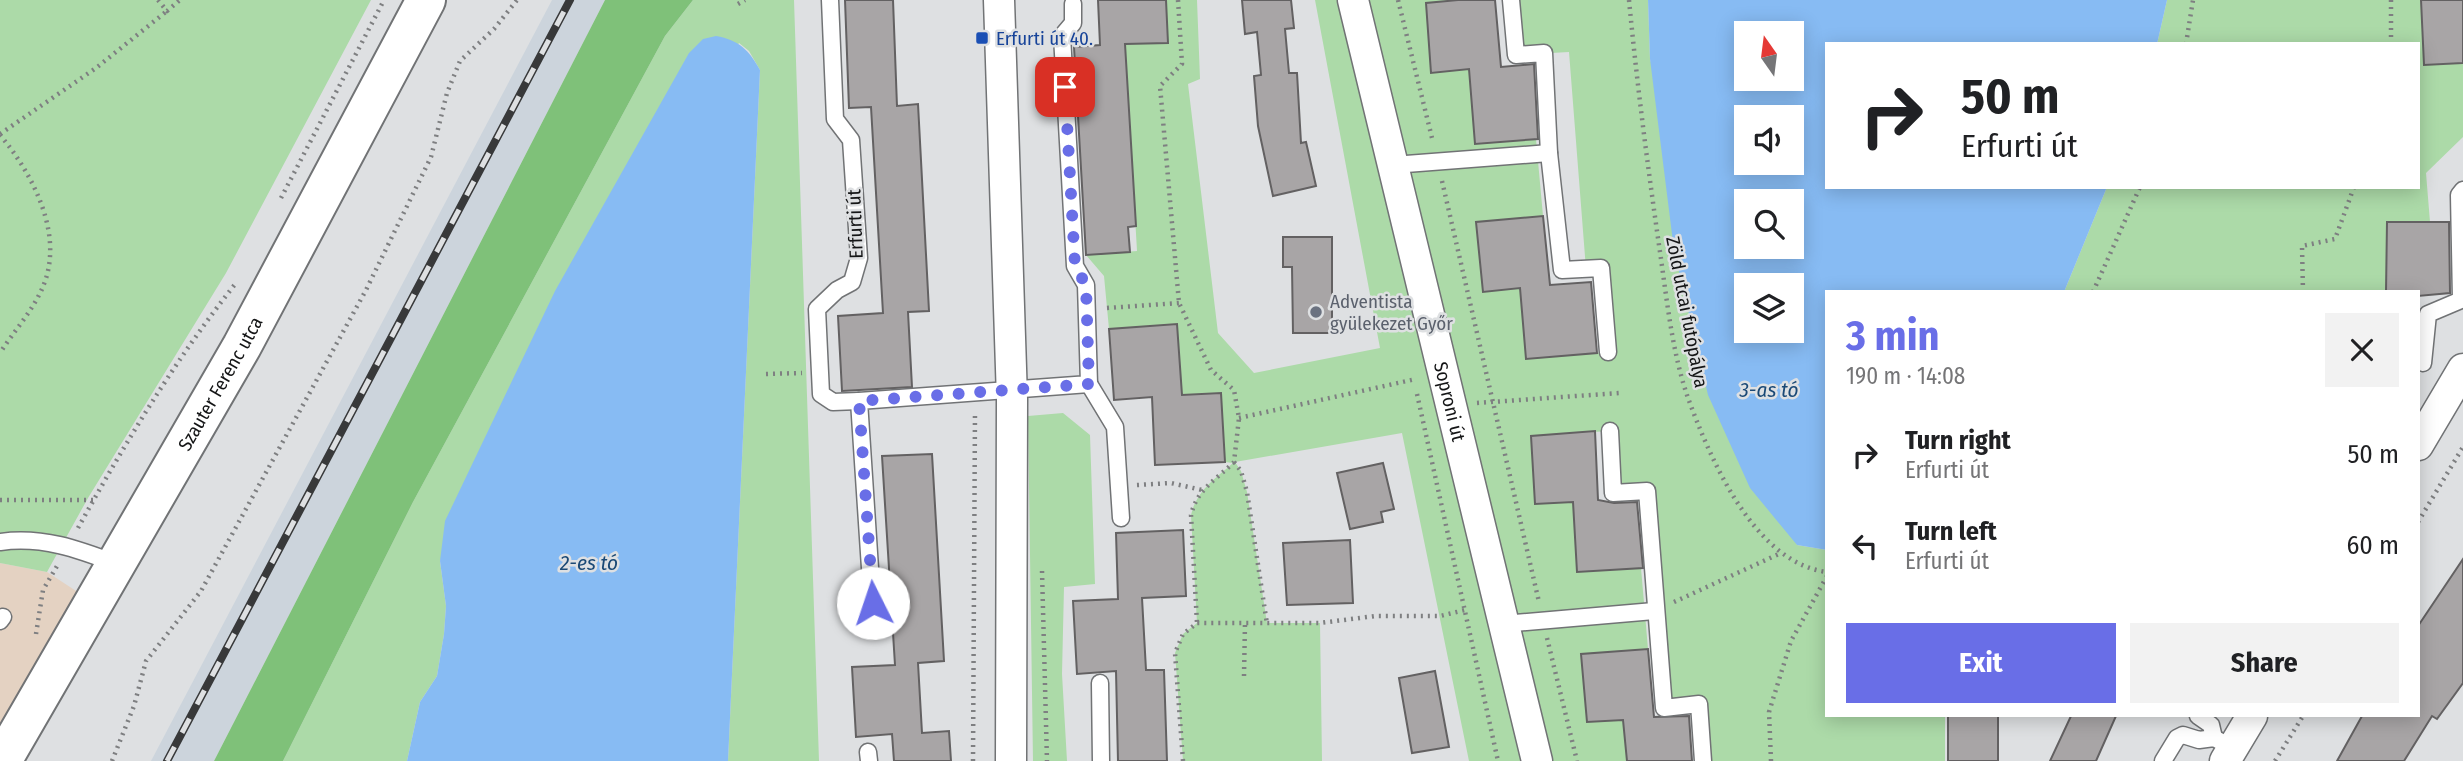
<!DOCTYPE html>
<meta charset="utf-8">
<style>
body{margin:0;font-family:"Fira Sans Condensed",sans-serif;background:#f2f2f2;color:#202124;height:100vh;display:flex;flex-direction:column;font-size:26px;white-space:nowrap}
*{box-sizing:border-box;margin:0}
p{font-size:23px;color:#757577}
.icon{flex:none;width:38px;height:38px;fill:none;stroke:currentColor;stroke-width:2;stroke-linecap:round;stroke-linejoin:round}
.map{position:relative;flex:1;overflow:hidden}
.drawer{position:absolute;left:1825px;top:290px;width:595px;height:427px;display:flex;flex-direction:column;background:#fff;border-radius:0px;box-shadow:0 4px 18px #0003}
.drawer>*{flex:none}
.top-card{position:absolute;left:1825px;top:42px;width:595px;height:147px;border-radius:0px;box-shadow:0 4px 18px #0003;background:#fff;color:#202124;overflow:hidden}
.needle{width:46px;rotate:346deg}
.buttons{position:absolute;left:1734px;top:21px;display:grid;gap:14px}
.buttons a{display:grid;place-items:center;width:70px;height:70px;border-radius:0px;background:#fff;box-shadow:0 4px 18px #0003;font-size:35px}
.pin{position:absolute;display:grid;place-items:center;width:60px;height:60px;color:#fff;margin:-30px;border-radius:14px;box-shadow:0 4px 10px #0006}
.me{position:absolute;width:77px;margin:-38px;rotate:356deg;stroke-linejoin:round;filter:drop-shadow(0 0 5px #0008)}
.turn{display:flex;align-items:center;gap:24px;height:147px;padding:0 21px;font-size:32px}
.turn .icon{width:91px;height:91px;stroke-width:2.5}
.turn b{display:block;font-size:49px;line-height:60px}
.round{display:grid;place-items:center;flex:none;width:74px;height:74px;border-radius:0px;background:#f2f2f2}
.head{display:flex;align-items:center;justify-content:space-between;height:119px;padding:0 21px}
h1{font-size:42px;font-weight:700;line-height:52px;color:#696ee7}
.cta{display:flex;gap:14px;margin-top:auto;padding:14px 21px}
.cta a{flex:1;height:80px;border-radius:0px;background:#696ee7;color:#fff;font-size:28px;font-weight:700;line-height:80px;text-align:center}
.cta a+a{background:#f2f2f2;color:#202124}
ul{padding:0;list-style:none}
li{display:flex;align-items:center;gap:21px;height:91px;padding:0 21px}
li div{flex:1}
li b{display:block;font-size:26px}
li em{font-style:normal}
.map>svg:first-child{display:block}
.commercial{fill:#e4d2c2}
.built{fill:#ccd4dc}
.green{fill:#acdaa8}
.forest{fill:#7fc179}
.water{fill:#87bbf3;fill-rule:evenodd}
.building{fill:#a8a5a6;stroke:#636162;stroke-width:2}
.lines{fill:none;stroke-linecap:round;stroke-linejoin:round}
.service-casing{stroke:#717375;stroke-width:19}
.minor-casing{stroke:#717375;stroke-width:33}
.tertiary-casing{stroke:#717375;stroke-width:42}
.path{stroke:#7e7f81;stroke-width:4.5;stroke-dasharray:2 5;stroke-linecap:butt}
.service{stroke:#fff;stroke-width:16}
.minor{stroke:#fff;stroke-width:30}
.tertiary{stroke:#fff;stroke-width:38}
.rail-casing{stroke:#38393a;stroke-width:8}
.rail{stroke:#dee0e2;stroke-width:5;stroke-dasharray:16;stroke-linecap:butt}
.route{stroke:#696ee7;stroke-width:12;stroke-dasharray:0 21.6}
.transit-dot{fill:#1a4fb4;stroke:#dee0e2;stroke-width:2.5}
.worship-dot{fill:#6b7280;stroke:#dee0e2;stroke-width:2.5}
.labels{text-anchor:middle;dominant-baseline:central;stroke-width:5;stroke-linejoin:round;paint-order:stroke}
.transit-label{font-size:19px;fill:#164399;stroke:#dee0e2;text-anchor:start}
.street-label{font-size:19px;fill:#141516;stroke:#dee0e2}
.worship-label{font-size:19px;fill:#5b616d;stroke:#dee0e2;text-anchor:start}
.water-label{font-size:21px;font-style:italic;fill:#1a4976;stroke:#dee0e2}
</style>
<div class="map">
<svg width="2463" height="761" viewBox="0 0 2463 761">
<rect width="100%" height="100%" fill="#dee0e2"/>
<path class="commercial" d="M0,563l47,9 46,30 -93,159z"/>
<path class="built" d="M552,0h53l-391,761h-63z"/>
<g class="green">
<path d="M0,0h371l-145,273 -138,225 -41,74 -47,-9z"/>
<path d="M693,0h101l25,761h-91l32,-691 -11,-19 -10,-8 -299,518 6,45 -2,28 -7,42 -17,26 -13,59h-124l130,-259 252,-466z"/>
<path d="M1166,0h31l3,79 -12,5 30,249 36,40 126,-25 -65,-348h143l-32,3 5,69 38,-3 6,75 61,-5 7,77 -66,6 6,69 37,-3 6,71 82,-7 -7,-84 -15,1 -17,-217 -53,3 -5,-55h137l2,59 147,486 30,5v166h118v45h-242l-4,-56 -35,3 -17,-216 -34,1 -4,-62 -78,5 4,68 38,-2 4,70 64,-4 7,81 -67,5 6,68 36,-2 4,41h-158l-67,-328 -167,29 6,9 6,21 20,131h53l2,138h-139l-8,-108 8,-19 14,-11 -6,-108c6,-25 24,-36 42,-52l-8,-1 -4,-68 -39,1 -5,-71 -68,5 -5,-53 -18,-21 51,-4 -12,-207 43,-1z"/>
<path d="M2167,0h254l3,64 39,-1v74l-37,36 4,49h-43l-1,70h-322l43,-105h311v-143h-261z"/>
<path d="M1063,413l27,22 5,149 -31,3 -2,87 5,87h-34l-5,-345z"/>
</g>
<path class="forest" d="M605,0h88l-28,36 -252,466 -130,259h-69z"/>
<g class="water">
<path d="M1648,0h519l-10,44h-330v143h280l-43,105h-237v258l-30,-5 -47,-57 -42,-93 -34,-145 -24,-191zM1746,33h46v46h-46zM1746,117h46v46h-46zM1746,201h46v46h-46zM1746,285h46v46h-46z"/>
<path d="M716,36c23,4 33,14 44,34l-32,691h-321l13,-59 17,-26 7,-42 2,-28 -6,-45 5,-40 110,-230 134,-238 14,-14z"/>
</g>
<g class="building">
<path d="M845,0h48l4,106 21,-2 11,207 -21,1 4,75 -70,4 -4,-75 45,-3 -12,-206 -22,1z"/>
<path d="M1098,0h68l2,43 -43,1 11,182 -8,1 2,25 -44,3 -12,-208 26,-2z"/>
<path d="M1242,0h49l3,28 -9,1 4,44h8l4,70 5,-1 10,44 -43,10 -15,-70 -4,-50 7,-1 -4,-43 -12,2z"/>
<path d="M1458,0h37l6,67 33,-3 4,75 -63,5 -6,-75 -38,4 -5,-70z"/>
<path d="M2421,0h42v63l-39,2z"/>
<path d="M1543,216l7,69 41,-3 6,71 -71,6 -6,-71 -37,4 -7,-70z"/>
<path d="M2387,222h62l1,71 -32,3v-4h-32z"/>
<path d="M1283,237h49v96h-39l-1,-66h-9z"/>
<path d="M1177,324l5,71 39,-2 4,69 -70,3 -3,-68 -38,3 -5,-71z"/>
<path d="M1595,431l3,69 16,3 23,-1 6,66 -66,4 -4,-70 -38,2 -4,-68z"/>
<path d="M932,454l12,207 -26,2 4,70 27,-2 2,30h-57l-2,-27 -36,3 -4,-70 43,-2 -13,-209z"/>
<path d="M1383,463l11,46 -13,3 2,10 -33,7 -13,-56z"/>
<path d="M1183,530l3,66 -44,2 4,72h18l3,91h-49l-2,-90 -39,3 -4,-73 45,-2 -2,-66z"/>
<path d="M1350,540l3,63 -66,2 -4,-62z"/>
<path d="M2463,559v124l-26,36 -5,-3 -28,45h-67l25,-45h56v-90z"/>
<path d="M1648,649l6,68 35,-1 3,45h-65l-4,-41 -36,2 -6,-68z"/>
<path d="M1435,671l14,76 -37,6 -13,-75z"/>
<rect x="1948" y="716" width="50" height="45"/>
<path d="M2071,716h45l-20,45h-46z"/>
</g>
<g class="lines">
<defs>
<g id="service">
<path d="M830,0l5,119 16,21 8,118 -7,24 -15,8 -20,19 4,85 12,8 26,-1"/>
<path d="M1511,0l5,55 28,-2 5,100 13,117 39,-2 7,84"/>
<path d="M1393,165l156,-12"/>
<path d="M2423,363l5,-49 33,-14 -2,-105 4,-5"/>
<path d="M1089,384l26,43 6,91"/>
<path d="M1610,431l3,62 34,-2 17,217 35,-4 4,57"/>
<path d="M0,542c42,-6 78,7 117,22"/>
<path d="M0,621l3,-4"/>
<path d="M1503,624l151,-13"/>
<path d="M874,629l-15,-228 230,-17 -3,-99 -11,-19 -13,-230 11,-13v-19"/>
<path d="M1100,683l1,78"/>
<path d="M2198,716l13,9 3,13"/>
<path d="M868,752l1,9"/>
<path d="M2163,761l14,-23 6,-3 16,5 15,-2 19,10"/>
</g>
<g id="minor">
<path d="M999,0l13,399 -1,362"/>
<path id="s1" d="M1353,0l184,761"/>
<path d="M2418,445l45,-76"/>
<path d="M2225,761l27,-45"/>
</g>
<g id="tertiary">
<path id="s2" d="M2,761l240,-415 184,-346"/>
</g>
</defs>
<use href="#service" class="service-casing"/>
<use href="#minor" class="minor-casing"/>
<use href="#tertiary" class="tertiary-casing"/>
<g class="path">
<path d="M158,0l9,11 13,-11"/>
<path d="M1178,0l4,64 -22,22 19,217 32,67 23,20 5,28 -5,44c-18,18 -37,27 -43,53l6,108"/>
<path d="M1398,0l35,142"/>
<path d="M1629,0c8,84 19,169 31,252 7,48 12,100 28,146 22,60 66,165 139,174"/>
<path d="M738,4l7,-4"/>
<path d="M2186,44l7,-44"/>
<path d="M2391,44v-44"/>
<path d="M0,134l96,-66 71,-57"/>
<path d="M0,135c32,38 64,98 44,149 -9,24 -30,47 -44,69"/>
<path d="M1442,181l97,421"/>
<path d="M281,198l103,-198"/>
<path d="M2093,292l47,-105"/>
<path d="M2303,292l-1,-46 33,-7 19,-52"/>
<path d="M1107,308l72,-5"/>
<path d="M766,374l36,-1"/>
<path d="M1417,394l81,367"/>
<path d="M1477,403l142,-10"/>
<path d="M1239,418l177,-39"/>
<path d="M1234,462l7,9 6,21 20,132"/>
<path d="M1137,485l34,-2 31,7"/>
<path d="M0,500h93"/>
<path d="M2418,522l45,-75"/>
<path d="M78,528c47,-85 97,-168 158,-245"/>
<path d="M1042,571l5,190"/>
<path d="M1674,602l107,-49"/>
<path d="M36,634l7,-44 14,-24"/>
<path d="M1547,638l30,123"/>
<path d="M1244,676l1,-53"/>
<path d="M112,761l22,-55 12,-45 55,-70 165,-301 65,-133 16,-64 13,-32 34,-32 23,-29"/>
<path d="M973,761l2,-350"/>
<path d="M1183,761l-8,-108 8,-19 14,-11h123l55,-7h65l25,-6"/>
<path d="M1771,761l-2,-49 22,-71 36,-65"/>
<path d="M2275,761l28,-45"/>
</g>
<use href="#service" class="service"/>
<use href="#minor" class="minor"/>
<use href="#tertiary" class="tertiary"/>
<defs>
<path id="rail" d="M167,761l403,-761"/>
</defs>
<use href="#rail" class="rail-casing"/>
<use href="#rail" class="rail"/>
</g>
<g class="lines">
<path class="route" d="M873,603l-14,-202 230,-17 -3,-99 -11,-19 -10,-179"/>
</g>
<rect class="transit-dot" x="975" y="31" width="14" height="14" rx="3.5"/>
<circle class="worship-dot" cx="1316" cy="312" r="7"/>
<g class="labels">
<g class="transit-label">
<text x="996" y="38">Erfurti út 40.</text>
</g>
<g class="street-label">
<text transform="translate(855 224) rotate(-92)">Erfurti út</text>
<text transform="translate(1687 312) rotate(79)">Zöld utcai futópálya</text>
<text stroke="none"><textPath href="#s2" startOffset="436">Szauter Ferenc utca</textPath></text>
<text stroke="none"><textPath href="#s1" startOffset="413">Soproni út</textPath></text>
</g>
<g class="worship-label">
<text x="1330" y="301">Adventista<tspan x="1330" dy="22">gyülekezet Győr</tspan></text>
</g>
<g class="water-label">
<text x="1769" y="390">3-as tó</text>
<text x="589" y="563">2-es tó</text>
</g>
</g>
</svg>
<div class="buttons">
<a><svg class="needle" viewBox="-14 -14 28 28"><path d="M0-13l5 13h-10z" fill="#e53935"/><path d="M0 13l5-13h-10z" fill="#757577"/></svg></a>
<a><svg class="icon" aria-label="sound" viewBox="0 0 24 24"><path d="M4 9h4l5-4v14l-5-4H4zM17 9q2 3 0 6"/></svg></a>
<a><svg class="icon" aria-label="search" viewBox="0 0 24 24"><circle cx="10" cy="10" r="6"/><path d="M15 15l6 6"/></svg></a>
<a><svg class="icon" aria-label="layers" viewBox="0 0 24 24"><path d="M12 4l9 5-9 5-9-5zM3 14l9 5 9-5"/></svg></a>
</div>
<div class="pin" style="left:1065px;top:87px;background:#d93025"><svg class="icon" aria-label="arrive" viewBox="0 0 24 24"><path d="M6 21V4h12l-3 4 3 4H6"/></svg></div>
<svg class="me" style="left:873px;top:603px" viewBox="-20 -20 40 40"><circle r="19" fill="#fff"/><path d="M0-13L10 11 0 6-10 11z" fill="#696ee7"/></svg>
<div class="top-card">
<div class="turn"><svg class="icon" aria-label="right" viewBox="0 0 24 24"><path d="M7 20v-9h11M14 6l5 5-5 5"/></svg><div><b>50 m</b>Erfurti út</div></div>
</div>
<section class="drawer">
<div class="head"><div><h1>3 min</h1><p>190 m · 14:08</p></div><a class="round"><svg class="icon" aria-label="close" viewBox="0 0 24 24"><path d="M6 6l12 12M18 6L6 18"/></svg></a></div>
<ul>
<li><svg class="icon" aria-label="right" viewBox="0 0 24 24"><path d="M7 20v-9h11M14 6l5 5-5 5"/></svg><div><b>Turn right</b><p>Erfurti út</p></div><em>50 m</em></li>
<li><svg class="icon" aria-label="left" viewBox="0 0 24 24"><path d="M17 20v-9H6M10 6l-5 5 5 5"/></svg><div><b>Turn left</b><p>Erfurti út</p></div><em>60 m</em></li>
</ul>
<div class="cta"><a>Exit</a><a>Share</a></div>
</section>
</div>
